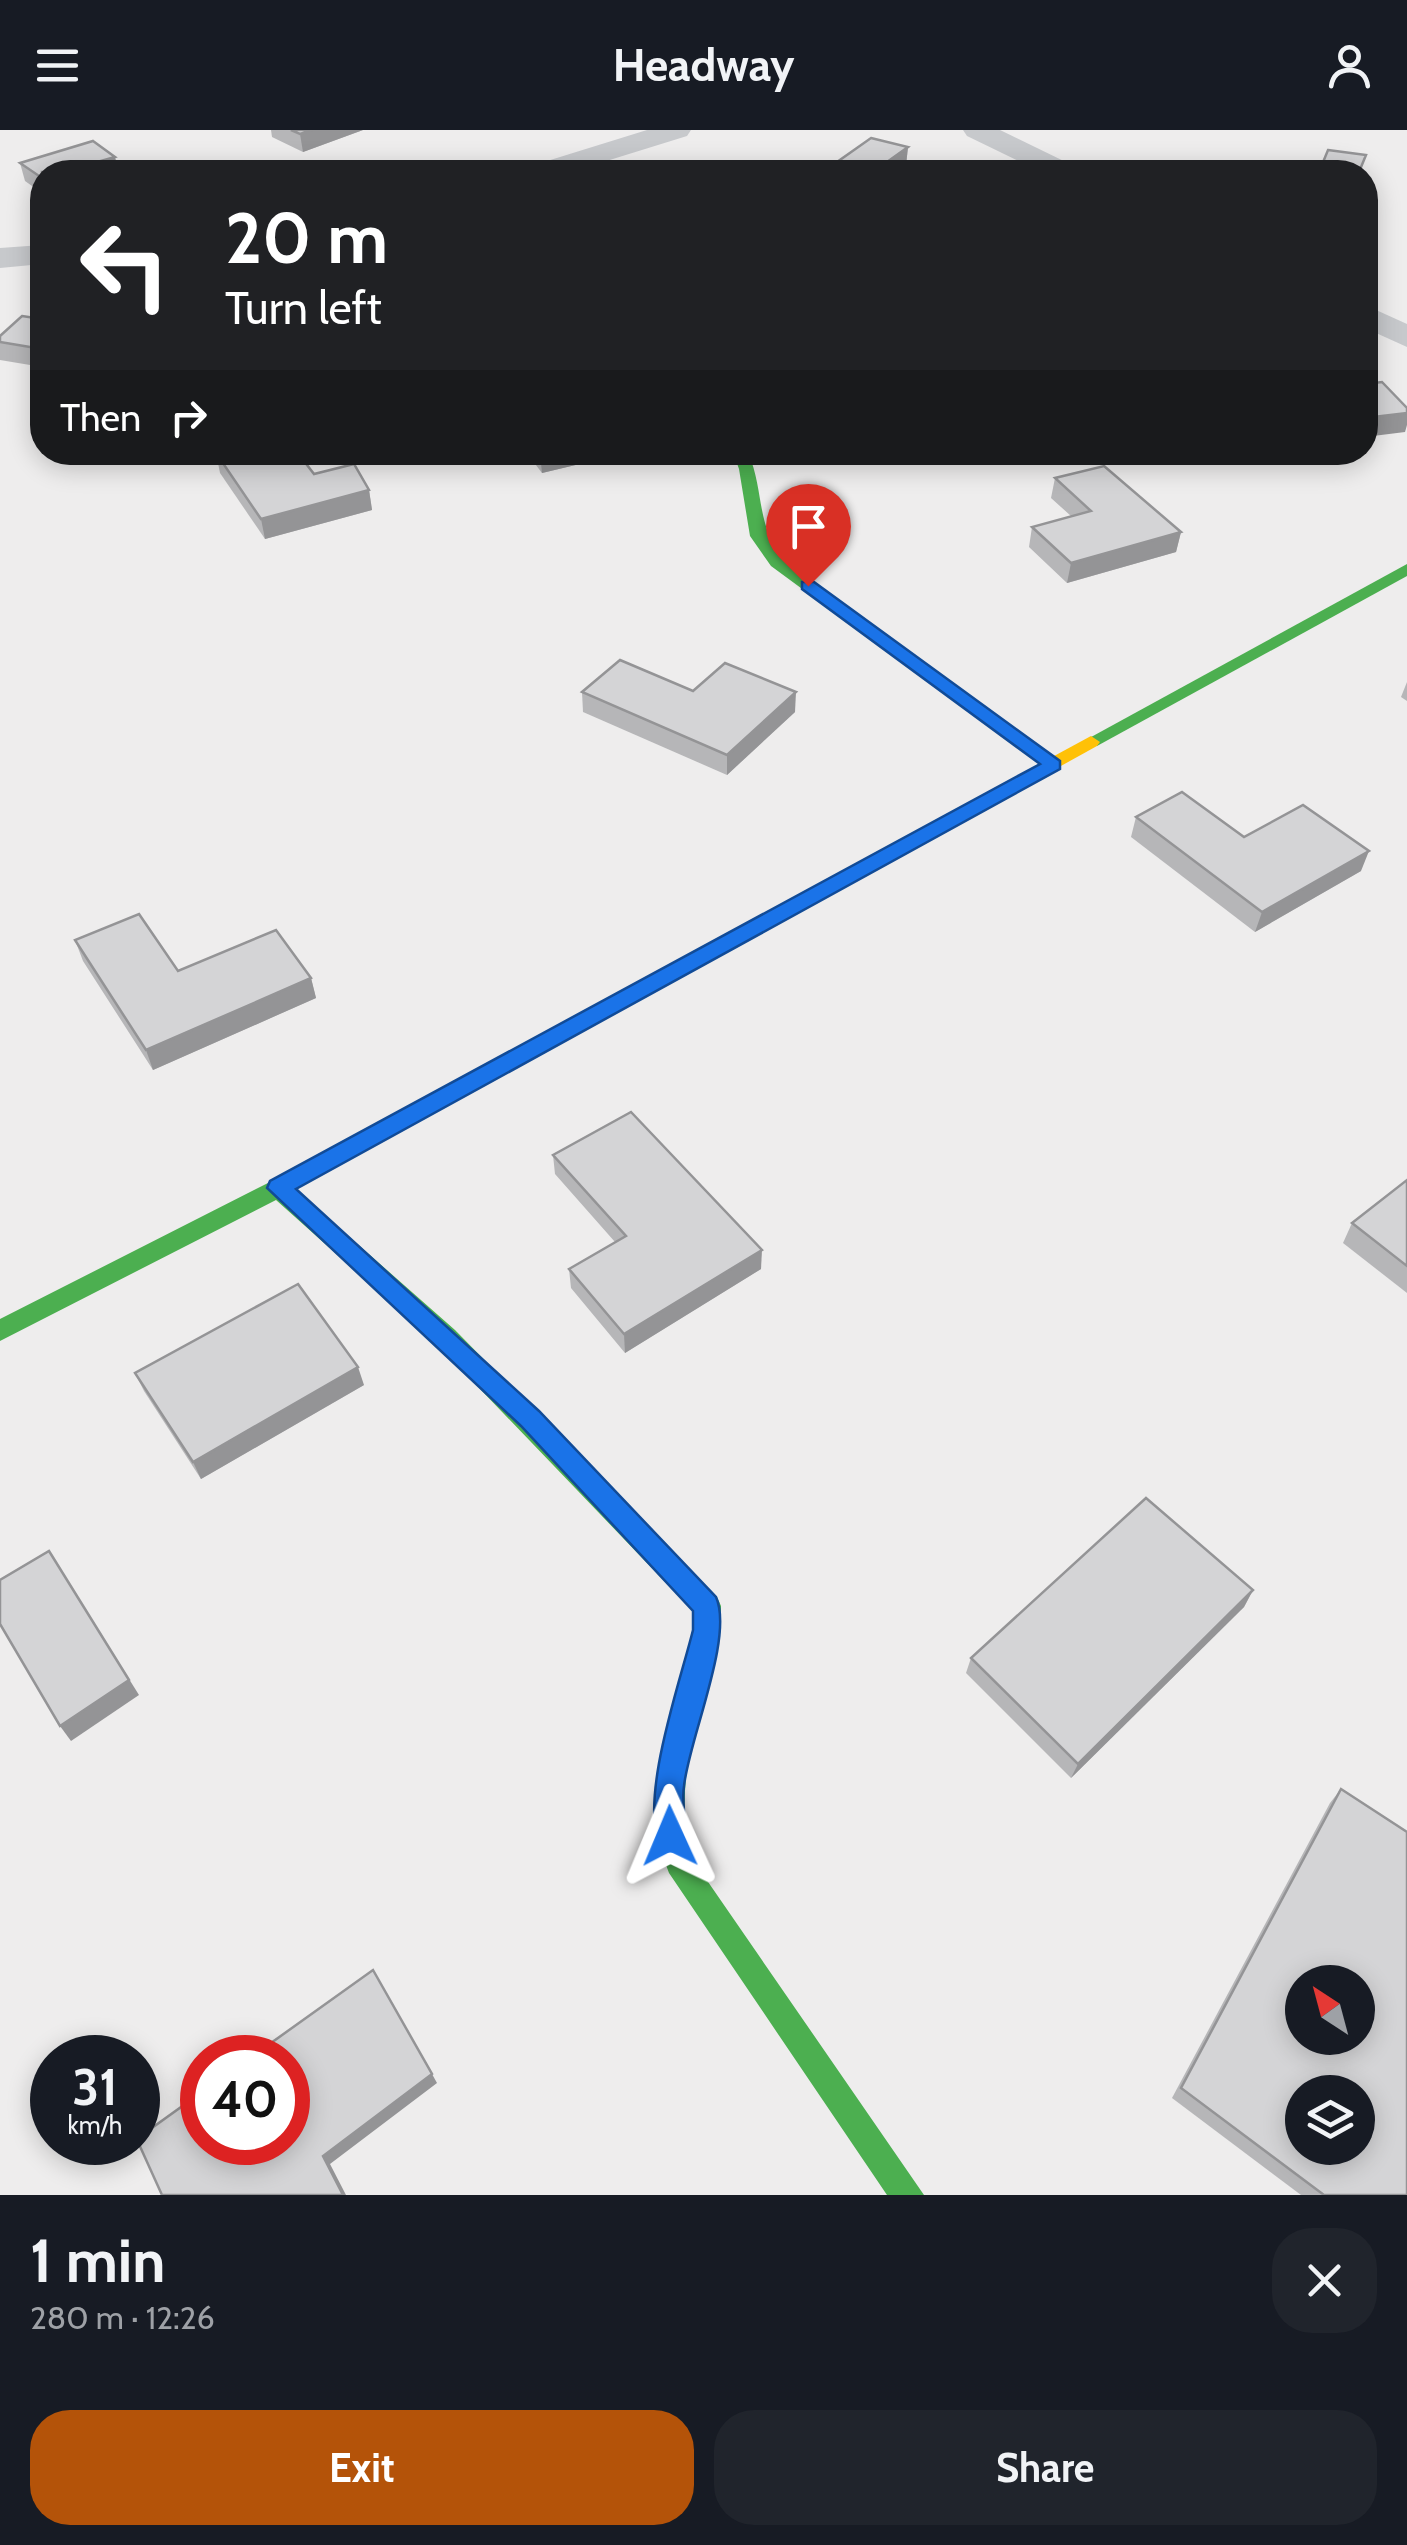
<!DOCTYPE html>
<meta charset="utf-8">
<style>
body{margin:0;font-family:Cabin,sans-serif;background:#20242c;color:#f1f3f6;height:100vh;display:flex;flex-direction:column;font-size:38px;white-space:nowrap}
*{box-sizing:border-box;margin:0}
p{font-size:32px;color:#9ea1a6}
.icon{flex:none;width:55px;height:55px;fill:none;stroke:currentColor;stroke-width:2;stroke-linecap:round;stroke-linejoin:round}
.map{position:relative;height:2065px;overflow:hidden}
.details{display:flex;flex-direction:column;background:#171b24;flex:1}
.details>*{flex:none}
.banner{position:absolute;left:30px;top:30px;width:1348px;height:305px;border-radius:40px;box-shadow:0 5px 25px #0003;background:#202124;color:#fff;overflow:hidden}
.needle{width:65px;rotate:324deg}
.controls{position:absolute;left:1285px;top:1835px;display:grid;gap:20px}
.controls a{display:grid;place-items:center;width:90px;height:90px;border-radius:50%;background:#171b24;box-shadow:0 5px 25px #0003;font-size:50px}
.speed{position:absolute;left:30px;top:1905px;display:flex;gap:20px;font-size:50px;font-weight:700;text-align:center}
.speed>*{display:grid;place-content:center;width:130px;height:130px;border-radius:50%;background:#171b24;box-shadow:0 5px 25px #0003;line-height:1}
.speed small{font-size:25px;font-weight:400}
.speed .limit{border:15px solid #d22;background:#fff;color:#111}
.pin{position:absolute;display:grid;place-items:center;width:85px;height:85px;color:#fff;margin:-102px -42px;border-radius:50% 50% 50% 0;rotate:-45deg;box-shadow:0 0 10px #0007}
.pin .icon{rotate:45deg}
.me{position:absolute;width:110px;margin:-55px;rotate:359deg;stroke-linejoin:round;filter:drop-shadow(0 0 8px #0008)}
.turn{display:flex;align-items:center;gap:35px;height:210px;padding:0 30px;font-size:45px}
.turn .icon{width:130px;height:130px;stroke-width:2.5}
.turn b{display:block;font-size:70px;line-height:85px}
.then{display:flex;align-items:center;height:95px;padding:0 30px;background:#0003;gap:20px;font-size:38px}
.round{display:grid;place-items:center;flex:none;width:105px;height:105px;border-radius:40px;background:#20242c}
.summary{display:flex;align-items:center;justify-content:space-between;height:170px;padding:0 30px}
h1{font-size:60px;font-weight:700;line-height:75px}
.action{display:flex;gap:20px;margin-top:auto;padding:20px 30px}
.action a{flex:1;height:115px;border-radius:40px;background:#b45309;color:#fff;font-size:40px;font-weight:700;line-height:115px;text-align:center}
.action a+a{background:#20242c;color:#f1f3f6}
header{display:flex;justify-content:space-between;align-items:center;height:130px;padding:0 30px;background:#171b24;font-size:45px;font-weight:700}
.map>svg:first-child{display:block}
.lines{fill:none;stroke-linecap:round;stroke-linejoin:round}
.street{fill:#c7c9cc;fill-rule:evenodd}
.fast{fill:#4caf50;fill-rule:evenodd}
.slow{fill:#ffc107;fill-rule:evenodd}
.wall{fill:#b6b6b8}
.shaded-wall{fill:#949496}
.building{fill:#d4d4d6;stroke:#949496;stroke-width:2.5;fill-rule:evenodd}
.route{fill:#1a73e8;stroke:#114b97;stroke-width:2.5}
</style>
<header><svg class="icon" aria-label="menu" viewBox="0 0 24 24"><path d="M4 6h16M4 12h16M4 18h16"/></svg>Headway<svg class="icon" aria-label="person" viewBox="0 0 24 24"><circle cx="12" cy="8" r="4"/><path d="M4 21q1-7 8-7t8 7"/></svg></header>
<div class="map">
<svg width="1407" height="2065" viewBox="0 0 1407 2065">
<rect width="100%" height="100%" fill="#eeeded"/>
<g class="lines">
<g class="street">
<path d="M647,0h44l-4,6 -116,36h-44l4,-6z"/>
<path d="M963,0h37l74,36 4,6h-37l-74,-36z"/>
<path d="M42,115v19l-42,4v-20z"/>
<path d="M1365,175l42,19v23l-42,-19z"/>
</g>
<g class="fast">
<path d="M733,322h15c17,41 7,69 35,108l276,201v8h-12l-276,-203 -21,-30 -11,-67z"/>
<path d="M1407,434v12l-310,170h-12l-3,-4z"/>
<path d="M718,810l7,2 3,5 -3,5 -430,237 160,141 262,267 4,9v24c-18,74 -54,159 -26,233l229,332h-37l-218,-322 -14,-37v-50l38,-156v-19l-256,-267 -161,-144 -276,141v-22l270,-137z"/>
</g>
<path class="slow" d="M1091,606l9,6 -3,4 -372,206h-14l-3,-5 3,-5z"/>
</g>
<g class="wall">
<path d="M271,0h92l-60,22 -31,-15z"/>
<path d="M908,17l-2,18 -10,7h-66v-5z"/>
<path d="M20,33l22,9v21l-17,-12z"/>
<path d="M42,189v48l-42,-7v-24z"/>
<path d="M526,322h104l-88,21z"/>
<path d="M216,323l98,21 55,16 3,20 -107,29 -45,-66z"/>
<path d="M1055,348l126,54 -5,20 -109,31 -38,-36 3,-20 39,-11 -20,-18z"/>
<path d="M1407,552v19l-6,-4z"/>
<path d="M693,561l102,21 -68,63 -144,-63 -1,-20z"/>
<path d="M1136,687l108,20 117,34 -106,61 -124,-95z"/>
<path d="M75,810l103,31 133,7 5,20 -163,72 -70,-109z"/>
<path d="M553,1025l208,114 -136,84 -54,-65 -2,-19 46,-27 -60,-68z"/>
<path d="M1407,1050v113l-64,-50 9,-20z"/>
<path d="M135,1243l229,12 -163,94 -57,-88z"/>
<path d="M1253,1460l-9,17 -173,171 -105,-105 5,-15z"/>
<path d="M1341,1659l66,406h-106l-129,-97 158,-295z"/>
</g>
<g class="shaded-wall">
<path d="M312,0h51l-60,22 -3,-18z"/>
<path d="M908,17l-2,18 -10,7h-23z"/>
<path d="M115,27l4,15h-57z"/>
<path d="M1407,283v12l-2,7 -40,5v-19z"/>
<path d="M544,322h86l-88,21 -2,-20z"/>
<path d="M369,360l3,20 -107,29 -4,-20z"/>
<path d="M1181,402l-5,20 -109,31 4,-20z"/>
<path d="M796,562l-1,20 -68,63v-20z"/>
<path d="M1369,721l-8,20 -106,61 7,-20z"/>
<path d="M311,848l5,20 -163,72 -7,-20z"/>
<path d="M762,1120l-1,19 -136,84 -1,-19z"/>
<path d="M358,1237l6,18 -163,94 -8,-17z"/>
<path d="M49,1421l90,144 -68,46 -11,-15z"/>
<path d="M1253,1460l-9,17 -173,171 7,-14z"/>
<path d="M432,1944l5,9 -107,81 16,31h-3l-20,-39z"/>
</g>
<g class="building">
<path d="M291,0h21l-12,4z"/>
<path d="M871,8l37,9 -35,25h-21l-22,-5z"/>
<path d="M93,11l22,16 -53,15h-20v6l-22,-15z"/>
<path d="M1328,20l38,5 -7,17h-40z"/>
<path d="M22,186l20,3v30l-42,-7v-6z"/>
<path d="M1382,252l25,26v5l-42,5v-34z"/>
<path d="M219,322h78l17,22 40,-10 15,26 -108,29 -45,-66z"/>
<path d="M1104,336l77,66 -110,31 -39,-36 59,-16 -36,-33z"/>
<path d="M620,530l73,31 32,-28 71,29 -69,63 -145,-63z"/>
<path d="M1182,662l62,45 59,-32 66,46 -107,61 -126,-95z"/>
<path d="M139,784l39,57 98,-41 35,48 -165,72 -71,-110z"/>
<path d="M631,982l131,138 -138,84 -55,-65 57,-33 -73,-81z"/>
<path d="M1407,1050v86l-55,-43z"/>
<path d="M298,1154l60,83 -165,95 -58,-89z"/>
<path d="M1146,1368l107,92 -175,174 -107,-106z"/>
<path d="M49,1421l80,129 -69,46 -60,-102v-44z"/>
<path d="M1341,1659l66,43v363h-83l-143,-107zM1302,1852h56v56h-56zM1302,1962h56v56h-56z"/>
<path d="M373,1840l59,104 -109,82 20,39h-181l-24,-53v-4l64,-46v50h86v-84h-38z"/>
</g>
<path class="route" d="M802,452h12l246,179v8l-764,420 243,222 177,186c18,40 -27,142 -32,189 -3,20 5,41 -3,61l-11,4 -10,-4c-21,-50 20,-164 33,-217v-19l-172,-185 -254,-238 3,-7 770,-417 -238,-175z"/>
</svg>
<div class="controls">
<a><svg class="needle" viewBox="-14 -14 28 28"><path d="M0-13l5 13h-10z" fill="#e53935"/><path d="M0 13l5-13h-10z" fill="#9ea1a6"/></svg></a>
<a><svg class="icon" aria-label="layers" viewBox="0 0 24 24"><path d="M12 4l9 5-9 5-9-5zM3 14l9 5 9-5"/></svg></a>
</div>
<div class="speed"><div>31<small>km/h</small></div><div class="limit">40</div></div>
<div class="pin" style="left:808px;top:456px;background:#d93025"><svg class="icon" aria-label="arrive" viewBox="0 0 24 24"><path d="M6 21V4h12l-3 4 3 4H6"/></svg></div>
<svg class="me" style="left:670px;top:1706px" viewBox="-20 -20 40 40"><path d="M0-17L14 15 0 8-14 15z" fill="#1a73e8" stroke="#fff" stroke-width="4"/></svg>
<div class="banner">
<div class="turn"><svg class="icon" aria-label="left" viewBox="0 0 24 24"><path d="M17 20v-9H6M10 6l-5 5 5 5"/></svg><div><b>20 m</b>Turn left</div></div>
<div class="then">Then<svg class="icon" aria-label="right" viewBox="0 0 24 24"><path d="M7 20v-9h11M14 6l5 5-5 5"/></svg></div>
</div>
</div>
<section class="details">
<div class="summary"><div><h1>1 min</h1><p>280 m · 12:26</p></div><a class="round"><svg class="icon" aria-label="close" viewBox="0 0 24 24"><path d="M6 6l12 12M18 6L6 18"/></svg></a></div>
<div class="action"><a>Exit</a><a>Share</a></div>
</section>
